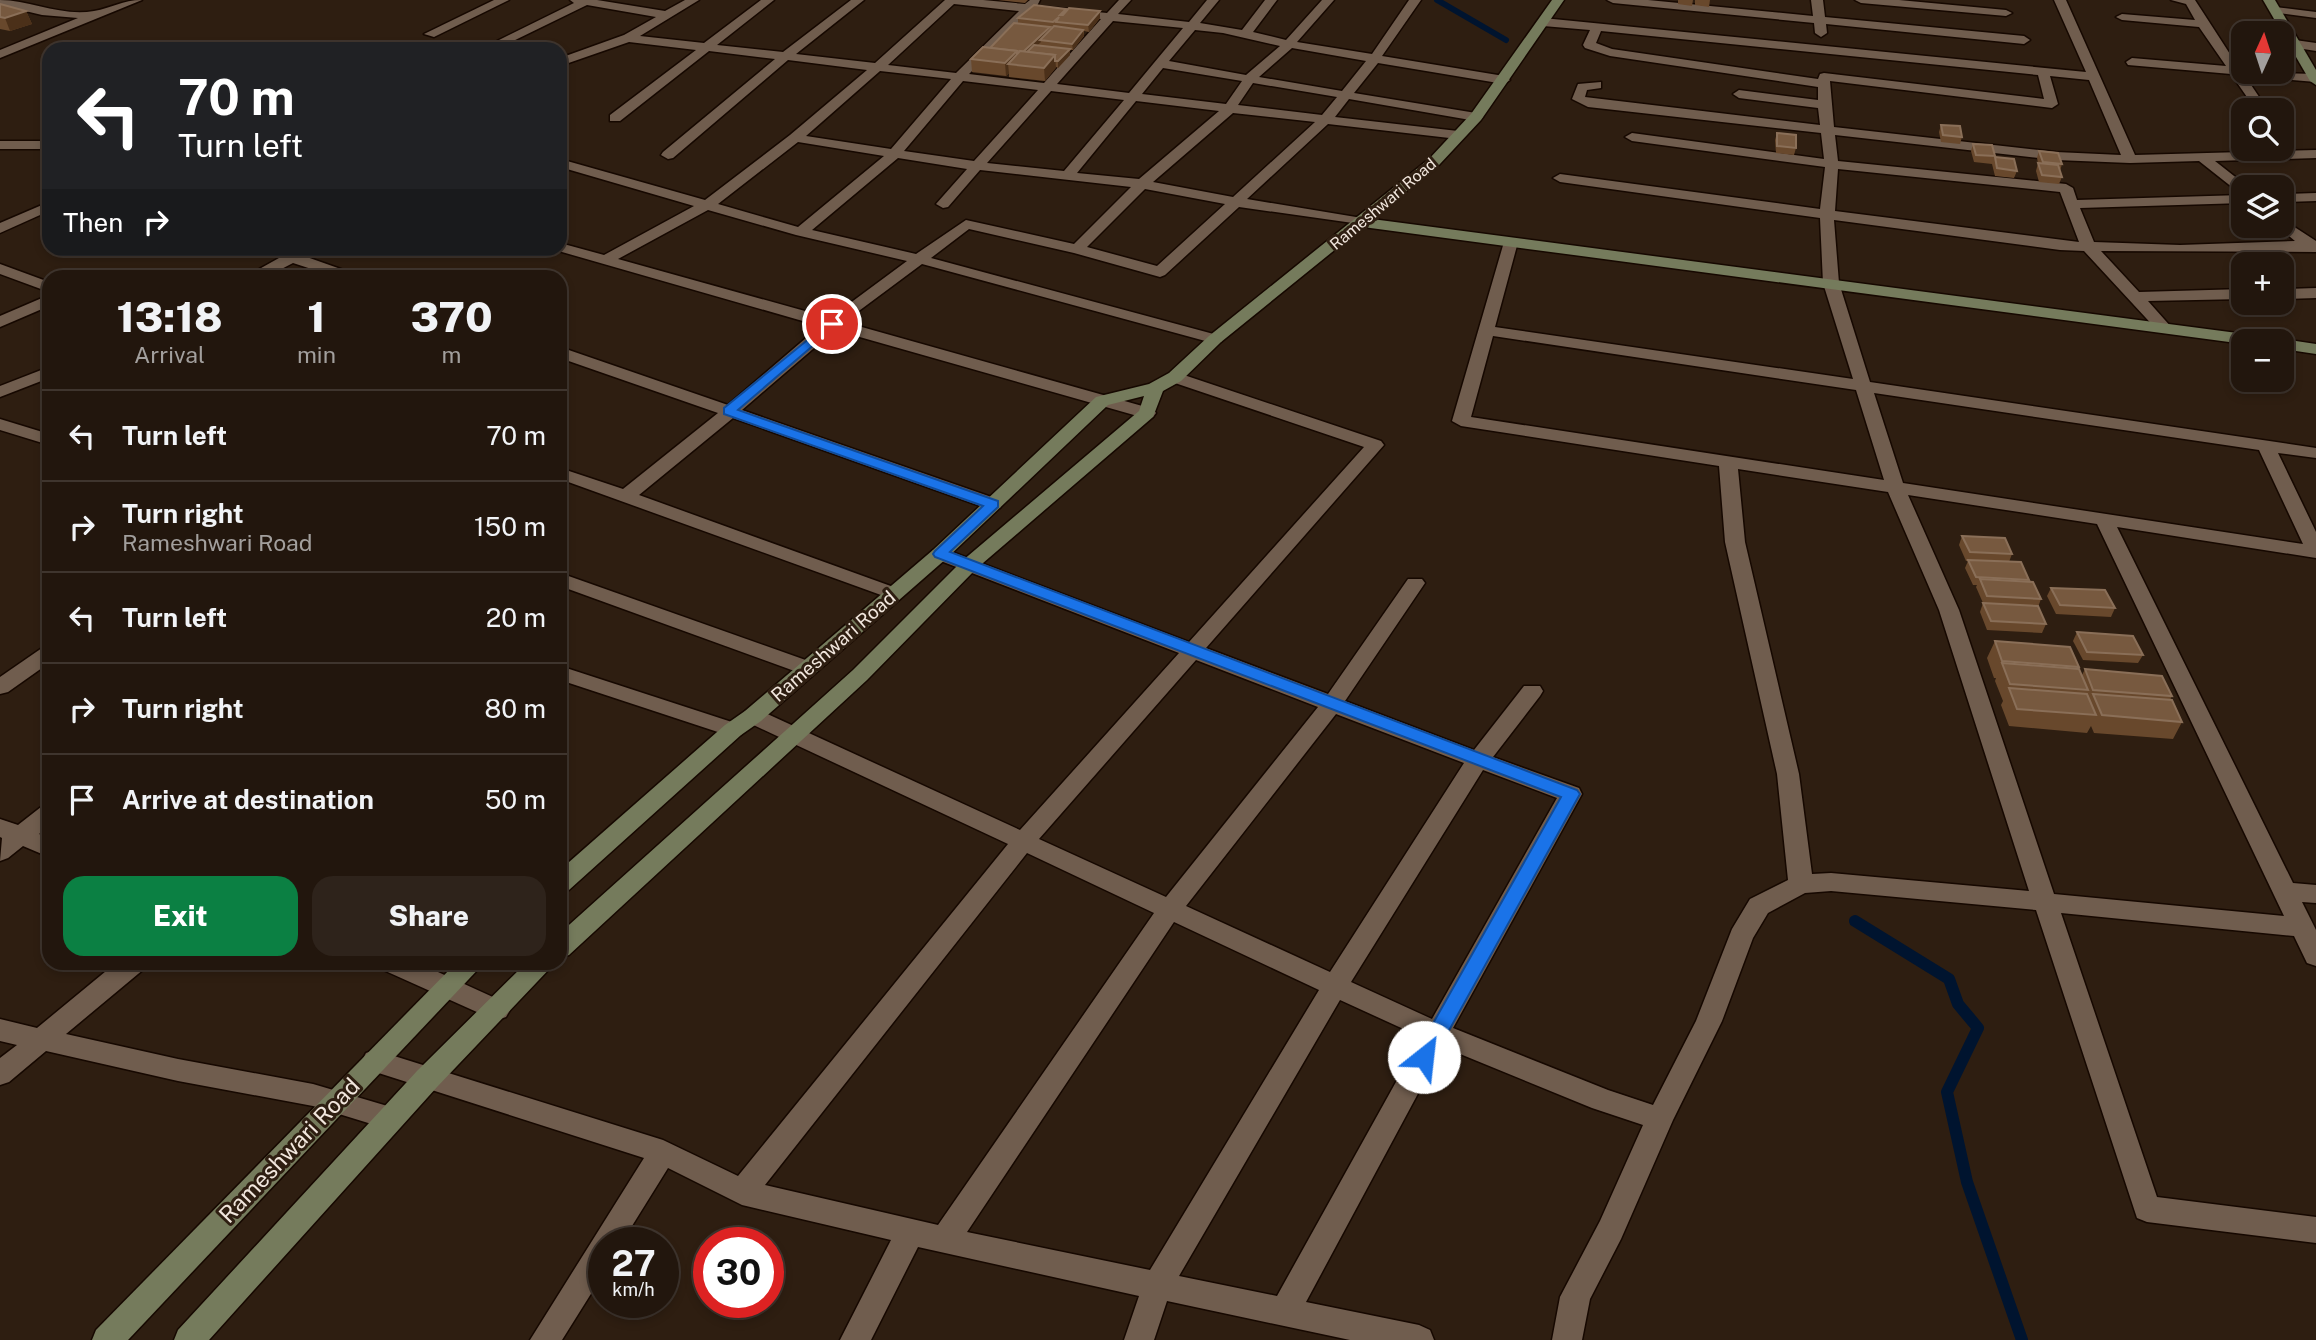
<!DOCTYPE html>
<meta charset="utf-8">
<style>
body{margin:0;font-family:"Public Sans",sans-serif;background:#2e231b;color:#f1f3f6;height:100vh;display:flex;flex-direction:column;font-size:26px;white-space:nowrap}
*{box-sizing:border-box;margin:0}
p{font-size:23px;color:#a29f9d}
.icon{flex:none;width:38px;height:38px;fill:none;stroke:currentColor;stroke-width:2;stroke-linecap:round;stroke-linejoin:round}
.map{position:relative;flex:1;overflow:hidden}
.drawer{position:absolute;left:42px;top:270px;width:525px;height:700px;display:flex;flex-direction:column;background:#22160d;border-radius:21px;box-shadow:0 4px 10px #0003,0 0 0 2px #3f352e}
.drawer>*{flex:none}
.banner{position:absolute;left:42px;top:42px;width:525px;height:214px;border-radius:21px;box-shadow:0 4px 10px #0003,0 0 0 2px #3f352e;background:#202124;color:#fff;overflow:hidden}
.needle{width:46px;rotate:3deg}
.buttons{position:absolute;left:2231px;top:21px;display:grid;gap:14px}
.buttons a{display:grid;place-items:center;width:63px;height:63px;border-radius:14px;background:#22160d;box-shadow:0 4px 10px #0003,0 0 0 2px #3f352e;font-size:35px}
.speed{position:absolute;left:588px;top:1227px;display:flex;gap:14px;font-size:35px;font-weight:700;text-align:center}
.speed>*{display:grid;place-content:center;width:91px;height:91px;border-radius:50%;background:#22160d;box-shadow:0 4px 10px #0003,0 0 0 2px #3f352e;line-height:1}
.speed small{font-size:18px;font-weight:400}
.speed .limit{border:10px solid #d22;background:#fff;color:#111}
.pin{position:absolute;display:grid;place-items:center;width:60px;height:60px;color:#fff;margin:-30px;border:4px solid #fff;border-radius:50%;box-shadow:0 2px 7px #0007}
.me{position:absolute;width:77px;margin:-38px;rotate:29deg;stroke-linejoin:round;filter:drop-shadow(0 0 5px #0008)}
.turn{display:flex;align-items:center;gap:24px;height:147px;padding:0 21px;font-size:32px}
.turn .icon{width:91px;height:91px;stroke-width:2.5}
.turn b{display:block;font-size:49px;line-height:60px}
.then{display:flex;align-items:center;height:66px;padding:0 21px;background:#0003;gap:14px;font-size:26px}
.eta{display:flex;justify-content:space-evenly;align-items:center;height:119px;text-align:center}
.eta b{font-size:42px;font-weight:800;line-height:49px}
.button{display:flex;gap:14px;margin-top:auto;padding:14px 21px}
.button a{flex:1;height:80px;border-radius:21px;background:#0b8043;color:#fff;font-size:28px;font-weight:800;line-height:80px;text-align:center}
.button a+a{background:#2e231b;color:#f1f3f6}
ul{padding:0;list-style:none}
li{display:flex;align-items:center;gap:21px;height:91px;padding:0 21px;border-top:2px solid #3f352e}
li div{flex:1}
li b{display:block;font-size:26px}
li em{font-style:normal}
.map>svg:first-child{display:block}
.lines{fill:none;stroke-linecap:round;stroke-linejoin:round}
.stream-far1{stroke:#00142f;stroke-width:6}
.stream{stroke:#00142f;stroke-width:12}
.street-casing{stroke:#160800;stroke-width:3}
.secondary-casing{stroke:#160800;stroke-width:3}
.street{fill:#705d4e;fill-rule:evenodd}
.secondary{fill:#757b5c;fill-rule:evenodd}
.wall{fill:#68482c}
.shaded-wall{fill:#4b3019}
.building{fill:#77593f;stroke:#8a6f58;stroke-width:2}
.route{fill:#1a73e8;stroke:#114b97;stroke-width:2}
.labels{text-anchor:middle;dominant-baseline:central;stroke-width:6;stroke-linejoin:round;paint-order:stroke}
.far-street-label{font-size:16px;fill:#f1e6dd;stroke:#2e1e11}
.street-label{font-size:19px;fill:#f1e6dd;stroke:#2e1e11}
.near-street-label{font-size:23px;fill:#f1e6dd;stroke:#2e1e11}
</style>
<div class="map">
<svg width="2316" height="1340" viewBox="0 0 2316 1340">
<rect width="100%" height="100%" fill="#2e1e11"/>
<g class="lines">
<path class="stream-far1" d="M1437,0l69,40"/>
<path class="stream" d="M1855,921l94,58 9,25 20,24 -31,64 20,90 55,158"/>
<defs>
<g id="street">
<path d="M0,0c31,0 62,17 94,11 18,-3 28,-11 48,-11l-142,58v-8l78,-32 -36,-3 -42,-10z"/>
<path d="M494,0h15l-75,37 -10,-3z"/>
<path d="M570,0h27l68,11 20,-11h14l-59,36 64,7 57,-43h13l-57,45 66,7 68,-52h13l-68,54 79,9 70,-63h38l42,4 5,-4h10l-3,6 70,7 12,-13h12l-13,14 71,8 18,-22h12l-19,23 42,7 23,-30h12l-24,32 33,8 36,-40h12l-37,42 75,12 37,-54h12l-39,56 122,20 6,4 -6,4 -126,-21 -24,30 122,20 7,4 -7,4 -127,-22 -14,18 123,14 7,4 -7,4 -130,-15 -81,75 115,19 7,4 -2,3 -128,-18 -74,68 -5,2 -86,-24 -105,-24 -38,29 290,78 2,3 -2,3h-12l-287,-78 -78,58 309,87 3,4 -3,4h-12l-306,-87 -93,80 258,90 2,4 -2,4h-14l-253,-90 -94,77 260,94 3,4 -3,4 -7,2 -332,-120v-11l63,21 95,-76 -158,-55v-11l168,58 92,-79 -265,-76 5,-2v-5l44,12 90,-49 -134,-39v-8l145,41 85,-65 77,-65 -79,-10 -115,98 -5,1 -7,-4 2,-3 112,-93 -66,-8 -89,70h-10v-6l86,-65 -67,-8 -69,24v-8l64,-23 32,-18 -69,-12 -82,40 -10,-3 79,-39zM954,4l65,7 -63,62 -68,-8zM1031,12l70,7 -57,64 -75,-9zM1113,21l70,7 -54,65 -72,-9zM1195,30l28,3 57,13 -34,29 -77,-14zM1292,48l74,13 -24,30 -83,-14zM1163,68l79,13 -16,23 -84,-10zM880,71l71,8 -60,70 -85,-13zM963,81l75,9 -64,71 -70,-10zM1253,83l84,14 -15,18 -84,-10zM1051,91l73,9 -60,71 -77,-8zM1136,101l83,10 -80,68 -62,-6zM1233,113l82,9 -82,75 -80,-15zM798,142l86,14 -86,71 -80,-23zM898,158l69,11 -31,35 7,4 5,-1 32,-37 151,17 -57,57 -108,-24 -50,34 -104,-24zM1145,189l80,15 -68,62 -70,-19zM708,210l88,25 111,26 -77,57 -212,-59z"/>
<path d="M1607,0h41l165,16 -2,-16h12l2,17 199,19 6,4 -6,4 -198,-20 1,9 -6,4 -6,-4 -1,-10 -201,-20z"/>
<path d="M1855,0h44l107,10 6,3 -6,3 -145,-13z"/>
<path d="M2054,0h12l69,155 181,-5v8l-101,3 33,26h-4v16l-164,5 14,34 86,3 115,-4 -18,-15h5v-7l34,22v11l-215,-1 38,41 105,-3v10l-96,2 24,27 -8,5 -6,-2 -74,-80 -24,-1 -226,-30 5,63 31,99 446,66v10l-38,-5 38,79v26l-199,-31 176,356 23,2v18l-14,-1 14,28v36l-9,-3 -13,-27 -233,-23 96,284 159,20v26l-169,-21 -10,-4 -101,-308 -205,-19 -26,2 -37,20 -15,25 -31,83 -49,99 -52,119 -31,60 -8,41h-30l8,-43 40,-76 43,-96 -51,-17 -149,-61 -137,255 113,23 11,5 4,10h-84l-183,-39 -13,39h-30l15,-44 -221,-49 -47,93h-31l51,-100 -149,-35 -74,-37 -46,74h-18v31l-42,67h-32l114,-182 -278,-89 -4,-8 4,-8 9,-3 288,90 75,36 270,-332 -263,-123 -3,-5 3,-5 8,-2 8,2 259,119 159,-177 -246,-95 -3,-4 3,-4h14l242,92 175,-195 -195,-66 -2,-4 8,-5 206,69 3,4 -178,203 122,46 80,-115h14l3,4 -80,118 129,49 50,-64h16l3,5 -3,5 -47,61 86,31 3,6 -129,234 155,62 45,15 43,-84 36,-92 18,-30 38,-19 -11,-106 -52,-232 -6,-76 -258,-40 -9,-5 52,-179 7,-4 7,4 -23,85 358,52 -30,-96 -3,-65 -260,-36 -7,-4 7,-4 260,35 5,-42 -193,-26 -7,-4 7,-4 192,26 -3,-26 -233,-26 -16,-8 6,-15 23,-2v6l-14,2 -2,7 235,28 -2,-17 -79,-10 -6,-4 6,-4 79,10v-13l-208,-31 -25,-8 -2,-3 7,-15 -47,-4 -6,-4 6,-4 543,54zM1601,31l437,44 6,24 -220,-26 -4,1 -2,5 -206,-30 -16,-6zM2050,76l39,4 32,75 -65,-3 -222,-25 -4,-46 222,27 6,-4zM1835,135l221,25 74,3 69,-2 43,34 -165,5 -4,-12 -7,-4 -228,-23zM1838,169l222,23 19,50 -244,-31zM1493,336l363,54 28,90 -413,-63zM1874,393l385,57 44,94 -400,-61zM1738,469l150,23 51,118 90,281 -198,-18 -19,1 -13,-100 -54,-232zM1908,495l189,29 187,392 -230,-22 -95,-284zM1196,660l122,47 -152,190 -127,-58zM1336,714l128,49 -134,209 -144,-66zM1483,770l74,28 -125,221 -81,-37zM1027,853l127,60 -216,312 -173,-40zM1174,922l145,68 -169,280 -183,-38zM1340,1000l81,37 -144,259 -98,-20z"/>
<path d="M2171,0h24l44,68h5v4l72,2v8l-71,-6 23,34h-12l-25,-36 -103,-9 -2,-3 6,-4 94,8 -27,-39 -77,-7 -6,-3 6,-3 73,6 -9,-16z"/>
<path d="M2275,7l41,5v6l-45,-6v-4z"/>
<path d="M2295,40l21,3v8l-25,-4v-6z"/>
<rect x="0" y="141" width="49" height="8"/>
<path d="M2316,193v8l-34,1v-8z"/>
<path d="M49,202v9l-49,22v-10z"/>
<path d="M257,248l46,3 1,5 48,17 3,3h-22l-40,-13 -25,13h-18l2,-3 27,-15z"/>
<path d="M0,264l49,18v10l-49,-18z"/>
<path d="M2316,288v10l-34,1v-10z"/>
<path d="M49,295v11l-49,21v-11z"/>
<path d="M49,367v11l-49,19v-11z"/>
<path d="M0,419l49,15v11l-49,-15z"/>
<path d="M560,573l254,90 3,5 -3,5h-14l-240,-87z"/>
<path d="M49,646v17l-41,29 -8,2v-17l42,-29z"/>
<path d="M560,666l181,59 3,5 -3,5 -8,2 -173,-57z"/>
<path d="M49,805v20l-10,9 10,4v19l-26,-11 -15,12 -8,3 2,-23 -2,-1v-18l18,6 23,-18z"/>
<path d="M117,962h30l-3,7 -78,65 112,25 135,25 88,26 4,8 -4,8 -10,4 -78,-24 -135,-25 -132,-30 -37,31 -9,3v-27l17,-13 -17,-4v-22l37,9z"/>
<path d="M378,962h38l90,41 4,7 -4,7 -9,3 -9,-3 -107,-48z"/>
</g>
<g id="secondary">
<path d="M1552,0h12l-83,120 -42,45 -67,54 888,117 8,5h-24v3l-881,-117 -142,115 -40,39 -18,10 -10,26 -177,152 -109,111 -298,275 -9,3v-25l293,-263 109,-109 177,-150 5,-15 -36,9 -161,153 -186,163 -20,14 -172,155 -9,3v-23l165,-145 20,-14 188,-161 163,-153 53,-13 20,-11 40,-37 220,-177 42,-45z"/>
<path d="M2263,0h12l41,70v15l-6,-4z"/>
<path d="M2282,339l34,5v10l-34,-5v-8h-6z"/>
<path d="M457,962h28l-357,378h-36l4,-10z"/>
<path d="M527,962h29l-119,125 -228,253h-35l4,-10 239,-259z"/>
</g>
</defs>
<use href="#street" class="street-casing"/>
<use href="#secondary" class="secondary-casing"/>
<use href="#street" class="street"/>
<use href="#secondary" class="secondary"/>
</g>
<g class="wall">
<path d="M998,0h30l-3,3z"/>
<path d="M1678,0h15l-1,6 -14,-2z"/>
<path d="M1695,0h15l-1,7 -14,-2z"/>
<path d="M0,4l26,7 6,13 -22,7 -10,-2z"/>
<path d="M1066,9v2h34v7l-11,14 -5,-1v5l-11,14h-3v5l-12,13 -2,-1 -11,14 -36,-4v-4l-3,3 -34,-4 -1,-13 19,-11 28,-24v-6z"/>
<path d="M1941,125l21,12 -2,7 -19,-2 -2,-10z"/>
<path d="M1777,133l19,15 -2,7 -18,-2 -1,-13z"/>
<path d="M1973,144l44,27 -3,7 -19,-2 -3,-12 -18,-2 -3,-11z"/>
<path d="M2039,151l23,13 -2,7 2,6 -3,7 -20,-2 -3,-11 2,-8 -1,-5z"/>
<path d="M1962,536l50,18 -3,8 20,18 -1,2 13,17 -3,8 8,17 -4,9 -55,-3 -7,-18 3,-9 -7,-16 1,-2h-4l-8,-17 3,-7h-2l-7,-16z"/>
<path d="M2051,588l64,20 -4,9 -55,-3 -9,-18z"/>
<path d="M2077,632l66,23 -5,8 -55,-3 -10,-19z"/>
<path d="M1995,641l84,26 -2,2 5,6 3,-6 87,27 -2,4 12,22 -9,17 -79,-6 -3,-7 -4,7 -78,-7 -8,-21 2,-4 -8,-20 1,-3h-2l-7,-20z"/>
</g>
<g class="shaded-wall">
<path d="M26,11l6,13 -22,7 -5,-13z"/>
<path d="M1100,11v7l-11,14 -1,-7z"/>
<path d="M1050,27v7l-10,6 1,2 -16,15 -7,-1z"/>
<path d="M1083,30l1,6 -11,14 -1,-6z"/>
<path d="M1070,49v6l-12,13v-7z"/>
<path d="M1017,51l1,13h-10l1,9 -3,3 -1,-13z"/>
<path d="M1055,55l1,13 -11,13 -1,-13z"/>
</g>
<g class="building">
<path d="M0,4l26,7 -21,7 -5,-1z"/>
<path d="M1034,5l32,4 -6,6h3l6,-7 31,3 -12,14 -32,-3 3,-5 -6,5 -35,-4z"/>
<path d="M1014,23l36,4 -27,25 -3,-1 -3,3v-3l-27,-3z"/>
<path d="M1054,26l29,4 -11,14 -32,-4z"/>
<path d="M1034,45l36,4 -12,12h-3v-6l-28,-3z"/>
<path d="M983,47l34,4 -12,12 -34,-4z"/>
<path d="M1020,51l35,4 -11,13 -36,-4z"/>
<path d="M1941,125l19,1 2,11 -19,-2z"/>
<path d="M1777,133l19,2v13l-19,-2z"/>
<path d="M1973,144l19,1 3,11 -19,-1z"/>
<path d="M2039,151l19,2 4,11 -19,-2z"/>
<path d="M1995,157l19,2 3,12 -20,-3z"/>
<path d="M2038,163l20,2 4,12 -20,-2z"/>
<path d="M1962,536l43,2 7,16 -42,-2z"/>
<path d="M1968,560l53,2 8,18 -53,-3z"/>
<path d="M1980,579l53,3 8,17 -54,-3z"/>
<path d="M2051,588l54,2 10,18 -55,-3z"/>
<path d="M1983,603l55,3 8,18 -55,-3z"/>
<path d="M2077,632l56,4 10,19 -56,-3z"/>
<path d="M1995,641l75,6 9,20 -77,-6z"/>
<path d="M2002,663l77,6 9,21 -78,-6z"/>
<path d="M2085,669l77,7 10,20 -79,-6z"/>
<path d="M2009,688l78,6 9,21 -79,-6z"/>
<path d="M2093,694l79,6 10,22 -80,-7z"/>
</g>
<path class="route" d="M832,320l4,1v5l-98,84 260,91v6l-48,45 627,238 3,4 -149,269 -7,2 -7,-2 -3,-6 147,-260 -626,-240 -2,-3 2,-3 48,-45 -259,-92v-6z"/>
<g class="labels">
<g class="far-street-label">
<text transform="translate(1383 204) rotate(-40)">Rameshwari Road</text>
</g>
<g class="street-label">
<text transform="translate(833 646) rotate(-41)">Rameshwari Road</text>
</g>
<g class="near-street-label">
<text transform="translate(289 1150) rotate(-46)">Rameshwari Road</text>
</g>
</g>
</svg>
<div class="buttons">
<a><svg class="needle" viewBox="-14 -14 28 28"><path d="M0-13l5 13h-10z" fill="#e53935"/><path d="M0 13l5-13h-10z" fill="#a29f9d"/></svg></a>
<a><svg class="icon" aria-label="search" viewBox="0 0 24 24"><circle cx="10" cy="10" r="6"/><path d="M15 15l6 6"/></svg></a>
<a><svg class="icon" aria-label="layers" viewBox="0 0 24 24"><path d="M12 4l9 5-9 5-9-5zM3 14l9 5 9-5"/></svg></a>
<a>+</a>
<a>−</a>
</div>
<div class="speed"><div>27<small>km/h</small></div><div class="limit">30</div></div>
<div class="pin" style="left:832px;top:324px;background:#d93025"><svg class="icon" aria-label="arrive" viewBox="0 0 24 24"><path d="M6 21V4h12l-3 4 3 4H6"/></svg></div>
<svg class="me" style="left:1424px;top:1057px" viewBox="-20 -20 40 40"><circle r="19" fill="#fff"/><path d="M0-13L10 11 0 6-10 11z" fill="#1a73e8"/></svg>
<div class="banner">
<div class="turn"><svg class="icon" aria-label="left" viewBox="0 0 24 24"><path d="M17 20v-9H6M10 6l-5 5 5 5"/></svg><div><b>70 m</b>Turn left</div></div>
<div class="then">Then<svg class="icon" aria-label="right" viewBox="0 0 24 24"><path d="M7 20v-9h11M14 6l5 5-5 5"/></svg></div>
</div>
<section class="drawer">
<div class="eta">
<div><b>13:18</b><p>Arrival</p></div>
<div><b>1</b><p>min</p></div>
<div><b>370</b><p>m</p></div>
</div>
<ul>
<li><svg class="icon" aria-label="left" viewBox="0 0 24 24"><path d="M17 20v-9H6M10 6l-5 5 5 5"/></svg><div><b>Turn left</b></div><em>70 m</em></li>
<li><svg class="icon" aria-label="right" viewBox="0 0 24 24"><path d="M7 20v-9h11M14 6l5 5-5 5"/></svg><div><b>Turn right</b><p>Rameshwari Road</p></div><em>150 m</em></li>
<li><svg class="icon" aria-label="left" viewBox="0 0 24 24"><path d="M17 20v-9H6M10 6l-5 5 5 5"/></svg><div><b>Turn left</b></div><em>20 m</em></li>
<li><svg class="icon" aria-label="right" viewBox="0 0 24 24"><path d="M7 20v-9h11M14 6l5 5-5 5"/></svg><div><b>Turn right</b></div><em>80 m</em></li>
<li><svg class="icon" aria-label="arrive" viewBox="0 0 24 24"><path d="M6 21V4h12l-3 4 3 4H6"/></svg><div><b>Arrive at destination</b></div><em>50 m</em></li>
</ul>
<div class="button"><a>Exit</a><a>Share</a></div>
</section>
</div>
